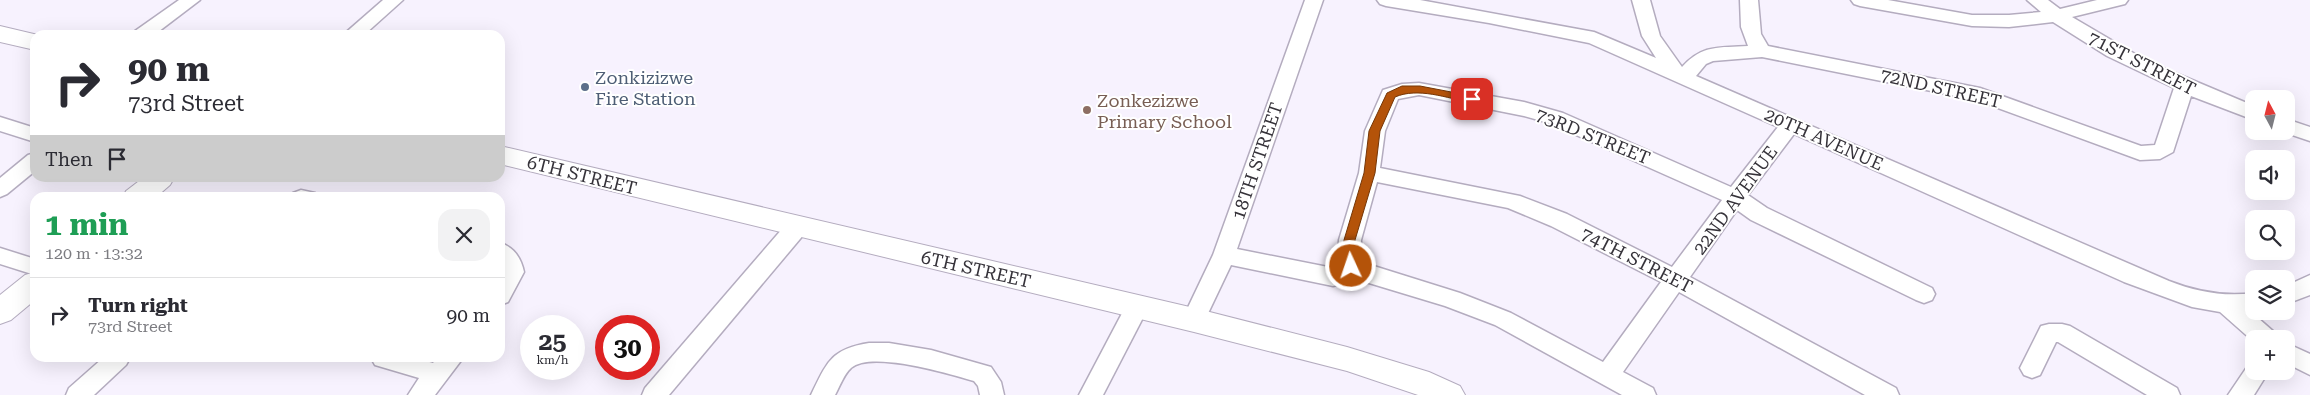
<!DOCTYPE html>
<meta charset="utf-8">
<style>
body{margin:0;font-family:"Roboto Serif",serif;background:#f2f2f3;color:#2b2b33;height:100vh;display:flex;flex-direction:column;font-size:19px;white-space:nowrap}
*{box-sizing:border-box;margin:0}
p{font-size:16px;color:#7c7c81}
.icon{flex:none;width:28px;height:28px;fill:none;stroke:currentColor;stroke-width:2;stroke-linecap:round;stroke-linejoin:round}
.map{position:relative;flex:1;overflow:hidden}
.side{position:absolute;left:30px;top:192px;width:475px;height:170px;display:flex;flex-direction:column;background:#fff;border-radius:15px;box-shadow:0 5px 20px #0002}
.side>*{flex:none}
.hud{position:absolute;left:30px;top:30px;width:475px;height:152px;border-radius:15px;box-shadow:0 5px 20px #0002;background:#fff;color:#2b2b33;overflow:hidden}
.needle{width:32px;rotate:353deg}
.tools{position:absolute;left:2245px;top:90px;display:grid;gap:10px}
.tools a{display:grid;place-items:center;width:50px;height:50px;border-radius:10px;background:#fff;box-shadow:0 5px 20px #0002;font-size:25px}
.speed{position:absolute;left:520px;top:315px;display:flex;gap:10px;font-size:25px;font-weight:700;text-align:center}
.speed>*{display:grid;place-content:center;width:65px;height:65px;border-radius:50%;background:#fff;box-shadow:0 5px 20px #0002;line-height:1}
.speed small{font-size:12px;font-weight:400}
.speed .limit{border:8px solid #d22;background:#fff;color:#111}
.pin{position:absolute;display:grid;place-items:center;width:42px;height:42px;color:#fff;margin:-21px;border-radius:10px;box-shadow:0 2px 8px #0006}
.me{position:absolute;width:55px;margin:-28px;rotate:357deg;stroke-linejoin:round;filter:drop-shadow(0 0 4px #0008)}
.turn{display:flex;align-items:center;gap:18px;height:105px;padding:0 15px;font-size:22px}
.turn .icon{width:65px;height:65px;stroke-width:2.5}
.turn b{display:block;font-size:35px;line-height:42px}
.then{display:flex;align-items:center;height:48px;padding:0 15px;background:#0003;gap:10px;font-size:19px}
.round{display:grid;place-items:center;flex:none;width:52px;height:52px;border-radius:15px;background:#f2f2f3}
.head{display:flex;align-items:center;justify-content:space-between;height:85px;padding:0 15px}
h1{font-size:30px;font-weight:700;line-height:38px;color:#1e9e55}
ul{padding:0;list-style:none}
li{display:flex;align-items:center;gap:15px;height:75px;padding:0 15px;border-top:1px solid #e1e1e2}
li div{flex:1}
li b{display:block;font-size:19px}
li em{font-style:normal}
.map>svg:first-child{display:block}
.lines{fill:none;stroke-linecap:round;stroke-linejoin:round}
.street-casing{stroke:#b4acbf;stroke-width:3}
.secondary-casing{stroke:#b4acbf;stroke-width:2}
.street{fill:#fff;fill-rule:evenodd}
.secondary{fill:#fff;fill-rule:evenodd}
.route{fill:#b45309;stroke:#753606}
.service-dot{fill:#5c6f8a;stroke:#fff;stroke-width:2}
.education-dot{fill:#8d6e63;stroke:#fff;stroke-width:2}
.labels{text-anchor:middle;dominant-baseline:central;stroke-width:4;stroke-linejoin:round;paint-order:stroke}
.street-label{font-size:18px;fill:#36333a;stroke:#fff}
.service-label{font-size:18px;fill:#4e5e75;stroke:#fff;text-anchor:start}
.education-label{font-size:18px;fill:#785e54;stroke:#fff;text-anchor:start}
</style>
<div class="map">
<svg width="2310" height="395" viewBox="0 0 2310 395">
<rect width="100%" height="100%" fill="#f7f2fe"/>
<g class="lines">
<defs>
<g id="street">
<path d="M179,0h21l-46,35h-21l2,-4z"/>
<path d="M383,0h20l-39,35h-21z"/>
<path d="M1305,0h18l-86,249 96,19 7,-1 -2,-12 1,-15 20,-67 6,-42 18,-41 19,-6 17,-1 105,19 39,11 168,74 47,-60 -189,-84 -100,-20 -103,-17 -6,-2 -3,-4h43l174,32 62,26 -14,-22 -10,-36h18l10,36 22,31c21,-23 37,-19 66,-21l-7,-19 -1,-27h18l3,34 7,12 212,42 161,58 14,-1 19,-57 -67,-32 -54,-34 -44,5 -37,-1 -112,-20 -6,-2 -3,-4h37l84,15h37l32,-3 -14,-12h21l12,9 37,-9h31l-3,4 -53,13 75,44 107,45v14l-63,-24 -18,56 -13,7 -20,1 -164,-60 -214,-43 -49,4 -7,3 -10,12 473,205c28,11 55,16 85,12v18h-4l24,21 4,7h-24v3l-34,-30 -28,-5 -68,-25 -330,-148 -46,61 19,13 165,80 3,6 -3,6 -8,3 -8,-3 -165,-80 -14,-10 -47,67 206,111 3,7h-34l-186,-103 -56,80 30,16 3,7h-34l-127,-70 -50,-19 -86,-26 -26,6 -102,-21 -29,61 -8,3 -8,-3 -4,-6 31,-65zM1419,95l105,21 25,7 173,77 -50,67 -105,-53 -47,-18 -140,-28 5,-37 13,-32zM1377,182l131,26 43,18 110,56 -58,80 -92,-49 -51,-20 -99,-31v-22z"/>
<path d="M0,117l35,11v14l-35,-11z"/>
<path d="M2286,119l24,8v14l-30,-10h6z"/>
<path d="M35,153v18l-28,23 -7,3v-19l28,-23z"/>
<path d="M301,190l14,3 2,5h-26l2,-5z"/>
<path d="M797,219l8,2 3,6 -3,6 -136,162h-27l3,-7 144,-167z"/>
<path d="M500,243c14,4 21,15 24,29l-16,30 -8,3 2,-33z"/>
<path d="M0,248l35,11v16l-35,-11z"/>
<path d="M2310,275v20l-24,9v-18z"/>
<path d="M1136,299l8,3 4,6 -45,87h-24l49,-93z"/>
<path d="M2049,324h13l8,2 107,62 3,7h-33l-89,-53h-2l-16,33 -8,3 -8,-3 -4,-7 21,-42z"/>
<path d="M869,343h20l42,7 60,17 10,15 3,13h-24l-2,-9 -4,-5c-24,-7 -103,-31 -123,-13 -7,6 -11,18 -16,27h-24c16,-33 20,-46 58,-52z"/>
<path d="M2286,343l24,11v21l-24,-12z"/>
<path d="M103,358h27l-4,7 -32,30h-28l3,-7z"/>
<path d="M371,358h44l18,5 4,-5h26l-28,37h-27l11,-17 -44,-13z"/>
<path d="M2254,362v9h15l-15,24h-26l21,-31z"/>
</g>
<g id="secondary">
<path d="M0,26l38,9h-3v15l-35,-8z"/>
<path d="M500,146l694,162 153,39 82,25 31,14 5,9h-47l-71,-24 -153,-39 -694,-168z"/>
<path d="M143,178h31l-4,7 -15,13h-32l3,-7z"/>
<path d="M35,272v28l-24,20 -11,4v-29l25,-20z"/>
</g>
</defs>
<use href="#street" class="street-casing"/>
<use href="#secondary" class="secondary-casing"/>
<use href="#street" class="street"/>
<use href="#secondary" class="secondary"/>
</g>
<path class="route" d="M1402,86h18l52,10 5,3 -5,4c-25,-5 -54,-16 -77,-6l-15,34 -5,42 -20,67v15l2,11 -6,5 -6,-5 -2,-11 1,-15 20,-67 5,-42 18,-38z"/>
<circle class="service-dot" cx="585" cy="87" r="5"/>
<circle class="education-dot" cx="1087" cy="110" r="5"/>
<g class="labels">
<g class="street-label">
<text transform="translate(2142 63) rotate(27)">71ST STREET</text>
<text transform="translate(1941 88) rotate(13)">72ND STREET</text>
<text transform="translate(1593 136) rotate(22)">73RD STREET</text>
<text transform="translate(1824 139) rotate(24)">20TH AVENUE</text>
<text transform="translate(1257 161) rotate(-71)">18TH STREET</text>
<text transform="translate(582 175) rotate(14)">6TH STREET</text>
<text transform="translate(1735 200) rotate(-54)">22ND AVENUE</text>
<text transform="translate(1637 260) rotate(27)">74TH STREET</text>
<text transform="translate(976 269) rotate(13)">6TH STREET</text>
</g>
<g class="service-label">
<text x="595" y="77">Zonkizizwe<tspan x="595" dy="21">Fire Station</tspan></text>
</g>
<g class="education-label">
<text x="1097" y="100">Zonkezizwe<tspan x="1097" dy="21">Primary School</tspan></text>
</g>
</g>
</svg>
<div class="tools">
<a><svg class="needle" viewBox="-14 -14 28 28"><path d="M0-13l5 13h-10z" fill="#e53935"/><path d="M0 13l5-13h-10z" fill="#7c7c81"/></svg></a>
<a><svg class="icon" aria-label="sound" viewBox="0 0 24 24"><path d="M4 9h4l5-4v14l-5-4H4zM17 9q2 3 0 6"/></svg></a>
<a><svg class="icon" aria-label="search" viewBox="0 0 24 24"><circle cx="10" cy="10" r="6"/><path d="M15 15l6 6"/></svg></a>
<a><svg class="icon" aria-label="layers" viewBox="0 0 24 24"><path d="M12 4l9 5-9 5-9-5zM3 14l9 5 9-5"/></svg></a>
<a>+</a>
</div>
<div class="speed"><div>25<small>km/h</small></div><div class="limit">30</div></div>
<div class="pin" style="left:1472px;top:99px;background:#d93025"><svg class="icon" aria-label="arrive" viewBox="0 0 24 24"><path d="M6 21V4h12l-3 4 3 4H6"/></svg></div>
<svg class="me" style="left:1351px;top:266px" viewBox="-20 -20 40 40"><circle r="17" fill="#b45309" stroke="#fff" stroke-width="3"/><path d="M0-11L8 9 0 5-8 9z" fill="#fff"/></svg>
<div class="hud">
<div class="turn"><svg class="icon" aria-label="right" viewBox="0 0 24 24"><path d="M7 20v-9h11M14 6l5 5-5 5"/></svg><div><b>90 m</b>73rd Street</div></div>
<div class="then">Then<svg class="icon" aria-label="arrive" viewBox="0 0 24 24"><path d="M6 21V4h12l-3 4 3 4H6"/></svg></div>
</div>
<section class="side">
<div class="head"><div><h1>1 min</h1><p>120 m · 13:32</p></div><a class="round"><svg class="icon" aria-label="close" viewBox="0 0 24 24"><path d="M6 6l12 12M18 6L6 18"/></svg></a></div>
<ul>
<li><svg class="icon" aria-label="right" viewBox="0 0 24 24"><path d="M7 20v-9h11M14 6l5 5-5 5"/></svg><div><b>Turn right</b><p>73rd Street</p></div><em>90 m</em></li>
</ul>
</section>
</div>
